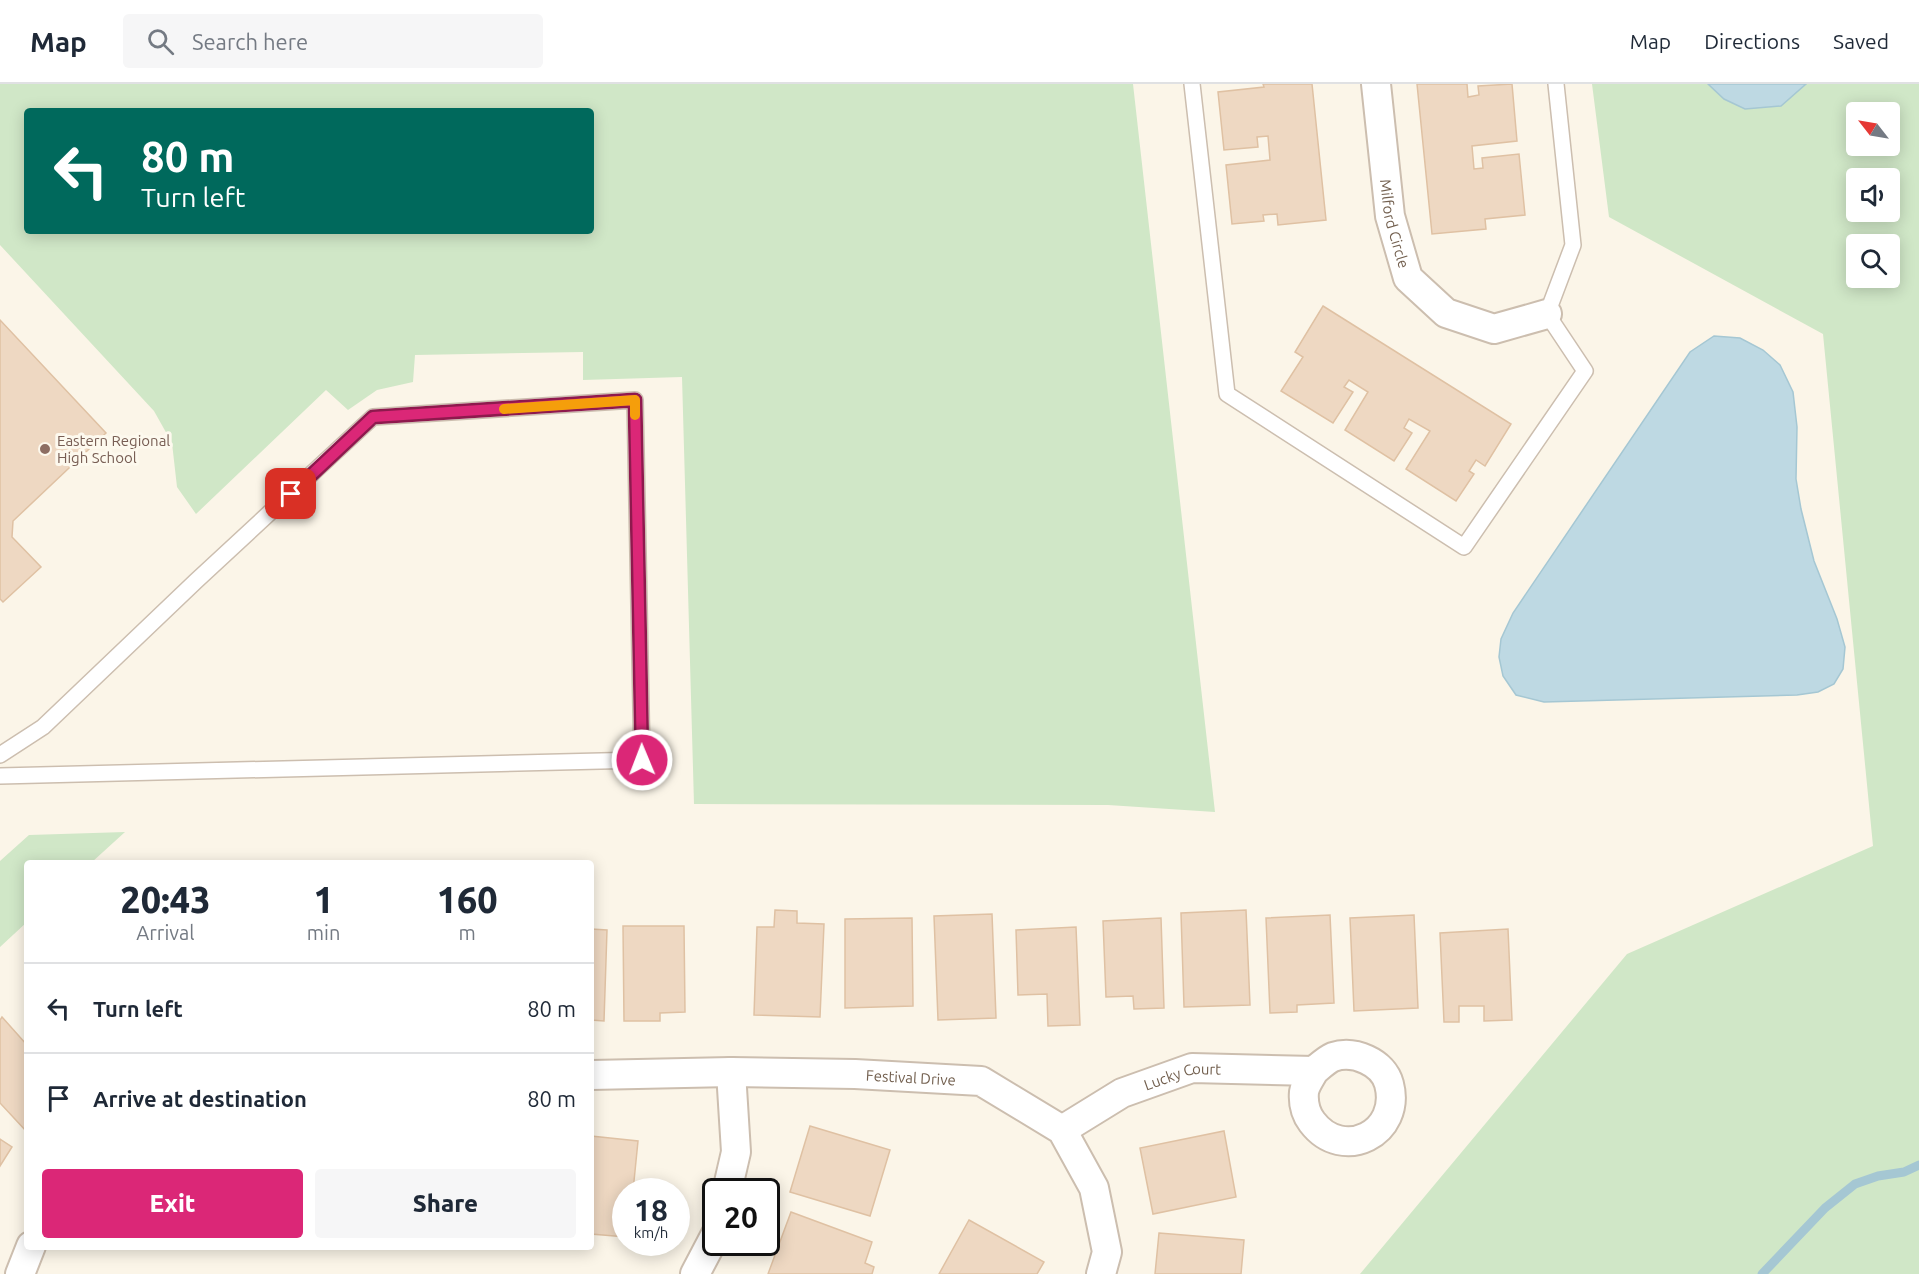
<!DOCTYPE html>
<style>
body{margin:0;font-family:Ubuntu,sans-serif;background:#f6f6f7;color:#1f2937;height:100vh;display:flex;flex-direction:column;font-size:22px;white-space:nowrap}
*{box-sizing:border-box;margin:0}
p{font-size:20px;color:#747a83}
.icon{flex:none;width:33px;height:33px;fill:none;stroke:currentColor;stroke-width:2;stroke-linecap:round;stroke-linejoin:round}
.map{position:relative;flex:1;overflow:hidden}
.side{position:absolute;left:24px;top:776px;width:570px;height:390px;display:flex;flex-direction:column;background:#fff;border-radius:6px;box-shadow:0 3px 15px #0003}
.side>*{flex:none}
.top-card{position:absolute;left:24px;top:24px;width:570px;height:126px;border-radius:6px;box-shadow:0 3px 15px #0003;background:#00695c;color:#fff;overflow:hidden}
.needle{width:39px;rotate:301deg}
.fabs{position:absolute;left:1846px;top:18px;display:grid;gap:12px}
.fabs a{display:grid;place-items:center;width:54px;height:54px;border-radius:6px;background:#fff;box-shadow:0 3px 15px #0003;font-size:30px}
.speed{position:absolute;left:612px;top:1094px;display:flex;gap:12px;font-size:30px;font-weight:700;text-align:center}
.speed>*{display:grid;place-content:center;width:78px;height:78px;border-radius:50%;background:#fff;box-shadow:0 3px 15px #0003;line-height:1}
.speed small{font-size:15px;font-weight:400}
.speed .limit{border:3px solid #111;border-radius:9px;background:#fff;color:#111}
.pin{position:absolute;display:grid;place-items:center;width:51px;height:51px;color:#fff;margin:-26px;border-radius:12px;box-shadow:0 3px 9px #0006}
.me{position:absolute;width:66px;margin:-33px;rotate:359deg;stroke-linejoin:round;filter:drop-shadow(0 0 4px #0008)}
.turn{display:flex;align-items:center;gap:21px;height:126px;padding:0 18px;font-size:27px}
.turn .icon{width:78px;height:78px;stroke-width:2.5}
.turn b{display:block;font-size:42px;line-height:51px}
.eta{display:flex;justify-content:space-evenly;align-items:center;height:102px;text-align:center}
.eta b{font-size:36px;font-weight:800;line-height:42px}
.primary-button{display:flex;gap:12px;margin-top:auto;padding:12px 18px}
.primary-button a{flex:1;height:69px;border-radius:6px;background:#db2777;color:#fff;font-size:24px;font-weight:800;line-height:69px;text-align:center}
.primary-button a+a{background:#f6f6f7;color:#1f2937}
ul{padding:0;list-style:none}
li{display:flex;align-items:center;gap:18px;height:90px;padding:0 18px;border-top:2px solid #e0e1e3}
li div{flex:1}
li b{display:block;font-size:22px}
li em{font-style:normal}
header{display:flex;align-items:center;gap:36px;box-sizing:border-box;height:84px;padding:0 30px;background:#fff;border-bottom:2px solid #e0e1e3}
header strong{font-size:28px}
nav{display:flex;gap:33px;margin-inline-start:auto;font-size:21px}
.search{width:420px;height:54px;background:#f6f6f7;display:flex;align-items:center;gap:15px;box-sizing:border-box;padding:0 21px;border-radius:6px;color:#747a83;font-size:22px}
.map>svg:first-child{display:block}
.green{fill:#d0e7c7;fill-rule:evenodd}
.water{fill:#bed9e3;stroke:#a5c7d3;stroke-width:1.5}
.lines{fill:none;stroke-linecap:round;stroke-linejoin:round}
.stream{stroke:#a5c7d3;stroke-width:9}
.building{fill:#eed8c2;stroke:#dfc1a3;stroke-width:1.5}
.service-casing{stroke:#ccbeaf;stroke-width:18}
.minor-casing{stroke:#ccbeaf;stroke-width:32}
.service{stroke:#fff;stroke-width:15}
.minor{stroke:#fff;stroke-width:28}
.route-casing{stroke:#8e194d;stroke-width:15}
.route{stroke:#db2777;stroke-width:10}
.slow{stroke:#f59e0b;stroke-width:10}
.education-dot{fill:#8d6e63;stroke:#fdf9ee;stroke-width:2}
.labels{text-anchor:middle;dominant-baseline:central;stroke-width:6;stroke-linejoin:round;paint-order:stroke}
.street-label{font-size:15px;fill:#725f4e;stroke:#fdf9ee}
.education-label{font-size:15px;fill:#785e54;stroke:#fdf9ee;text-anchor:start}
</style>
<header>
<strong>Map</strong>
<div class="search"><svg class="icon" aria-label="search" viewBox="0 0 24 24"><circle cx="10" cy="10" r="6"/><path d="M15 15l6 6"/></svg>Search here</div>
<nav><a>Map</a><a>Directions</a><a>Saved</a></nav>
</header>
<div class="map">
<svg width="1919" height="1190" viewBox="0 0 1919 1190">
<rect width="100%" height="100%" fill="#fbf5e8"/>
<g class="green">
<path d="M0,0h1133l82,728 -107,-7 -414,-1 -12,-427 -99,3v-28l-168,3 -2,27 -36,8 -29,20 -22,-20 -130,124 -19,-27 -5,-44 -18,-32 -154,-166zM27,27h564v120h-564z"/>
<path d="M1592,0h327v1190h-559l267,-320 246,-108 -50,-512 -214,-117zM1857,28h33v34h-33zM1857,94h33v34h-33zM1857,160h33v34h-33z"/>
<path d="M125,748l-33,30h-65v60l-27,25v-86l29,-26z"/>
</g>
<g class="water">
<path d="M1708,0h98l-25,22 -36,3 -21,-10z"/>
<path d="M1714,252l26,2 23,12 17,15 13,27 4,35 -1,52 5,30 13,52 23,58 8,28 -2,22 -9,15 -16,8 -21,3 -253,7 -28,-7 -13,-19 -4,-19 2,-18 12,-26 177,-261z"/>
</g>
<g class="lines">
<path class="stream" d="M1762,1190l63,-66 30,-24 23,-8 26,-4 15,-7"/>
</g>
<g class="building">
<path d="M1263,0h49l14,136 -48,5 -1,-11 -14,1 1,6 -32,3 -6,-59 44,-5 -2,-24 -11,1 1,10 -34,3 -6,-58 46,-5z"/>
<path d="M1417,0h50l1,13 11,-2 -1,-9 34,-2 5,57 -45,5 2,23 9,-1 -1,-10 37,-4 6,61 -40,4 1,10 -54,5z"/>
<path d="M1323,222l188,118 -26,42 -9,-6 -7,11 5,3 -18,27 -50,-32 24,-38 -21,-12 -5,9 8,5 -18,28 -49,-31 23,-38 -19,-12 -5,7 9,5 -20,31 -52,-32 22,-34 -8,-5z"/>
<path d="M0,236l106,113 -93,88 -1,16 29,30 -38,35 -3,-3z"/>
<path d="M775,826l22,1v12l27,1 -4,93 -66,-2 3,-88h17z"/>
<path d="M1246,826l4,95 -66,2 -3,-94z"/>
<path d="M992,830l4,104 -58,2 -4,-104z"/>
<path d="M1330,831l4,88 -37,2v7l-27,1 -4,-95z"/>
<path d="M1414,831l4,93 -64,3 -4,-93z"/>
<path d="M912,834l1,88 -68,2v-89z"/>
<path d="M1161,834l3,90 -30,1 -1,-13 -27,1 -3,-76z"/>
<path d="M623,842h61l1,86 -25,1v8h-36z"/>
<path d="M1076,843l4,98 -32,1 -1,-32 -29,1 -2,-65z"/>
<path d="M591,845l16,1 -3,91 -13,-1z"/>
<path d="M1508,845l4,91 -28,1v-15h-25v16h-15l-4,-89z"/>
<path d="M2,933l25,28v87l-27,-29v-83z"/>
<path d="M810,1042l80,24 -20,66 -80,-24z"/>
<path d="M1224,1047l12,66 -83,17 -13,-66z"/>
<path d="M591,1052l47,5 -5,50h-7v46l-35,-3z"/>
<path d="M0,1055l12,8 -12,19z"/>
<path d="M791,1128l81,30 -7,21 9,4 -2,7h-104z"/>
<path d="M969,1136l75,42 -7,12h-98z"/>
<path d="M1159,1149l85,7 -3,34h-86z"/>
</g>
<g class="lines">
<defs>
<g id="service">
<path d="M1192,0l35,310 237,153 121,-176 -38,-57 26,-69 -17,-161"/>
<path d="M0,671l43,-28 153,-146 177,-164 262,-17 7,360 -642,16"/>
</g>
<g id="minor">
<path id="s1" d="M1376,0l14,132 18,62 38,35 48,16 53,-15"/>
<path id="s2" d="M591,991l140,-3 124,2 126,7 81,49 32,58 13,64 -6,22"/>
<path id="s3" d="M1062,1046l60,-37 70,-25 122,3c-3,6 -9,14 -10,21 -1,11 2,22 8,30 31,41 90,11 77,-38 -6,-22 -35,-34 -56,-27 -7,3 -14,10 -19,14"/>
<path d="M727,1107l9,-39 -5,-80"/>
<path d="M20,1190l11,-28"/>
<path d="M695,1190l21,-40"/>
</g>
</defs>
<use href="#service" class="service-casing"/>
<use href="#minor" class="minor-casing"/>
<use href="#service" class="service"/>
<use href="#minor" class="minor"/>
</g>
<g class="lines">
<defs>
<path id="route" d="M291,410l82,-77 262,-17 7,360"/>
</defs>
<use href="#route" class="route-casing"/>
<use href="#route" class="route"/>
<path class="slow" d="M504,325l131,-9v15"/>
</g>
<circle class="education-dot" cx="45" cy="365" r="6"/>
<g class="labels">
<g class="street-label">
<text stroke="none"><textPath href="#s1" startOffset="141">Milford Circle</textPath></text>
<text stroke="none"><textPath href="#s2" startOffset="320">Festival Drive</textPath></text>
<text stroke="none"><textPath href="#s3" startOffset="134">Lucky Court</textPath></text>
</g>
<g class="education-label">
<text x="57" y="356">Eastern Regional<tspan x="57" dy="17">High School</tspan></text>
</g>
</g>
</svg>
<div class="fabs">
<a><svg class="needle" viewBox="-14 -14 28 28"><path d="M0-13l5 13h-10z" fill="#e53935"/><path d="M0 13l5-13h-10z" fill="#747a83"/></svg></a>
<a><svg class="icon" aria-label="sound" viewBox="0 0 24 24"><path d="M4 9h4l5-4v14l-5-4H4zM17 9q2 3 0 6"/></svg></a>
<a><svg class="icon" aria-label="search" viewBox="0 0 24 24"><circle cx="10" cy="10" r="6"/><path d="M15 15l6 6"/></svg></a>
</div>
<div class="speed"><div>18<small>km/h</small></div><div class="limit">20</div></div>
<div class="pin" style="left:291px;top:410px;background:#d93025"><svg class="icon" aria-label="arrive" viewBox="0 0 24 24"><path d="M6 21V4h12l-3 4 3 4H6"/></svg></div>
<svg class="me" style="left:642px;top:676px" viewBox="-20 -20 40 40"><circle r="17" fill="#db2777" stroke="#fff" stroke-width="3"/><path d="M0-11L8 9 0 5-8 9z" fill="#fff"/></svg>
<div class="top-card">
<div class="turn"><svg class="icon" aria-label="left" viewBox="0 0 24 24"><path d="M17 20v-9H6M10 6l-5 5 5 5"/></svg><div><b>80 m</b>Turn left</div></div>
</div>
<section class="side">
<div class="eta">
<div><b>20:43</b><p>Arrival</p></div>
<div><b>1</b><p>min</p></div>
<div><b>160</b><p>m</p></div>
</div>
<ul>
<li><svg class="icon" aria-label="left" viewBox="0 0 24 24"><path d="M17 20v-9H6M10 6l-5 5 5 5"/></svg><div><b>Turn left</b></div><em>80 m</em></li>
<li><svg class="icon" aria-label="arrive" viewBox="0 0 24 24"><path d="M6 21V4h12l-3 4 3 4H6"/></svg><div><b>Arrive at destination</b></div><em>80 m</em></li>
</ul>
<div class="primary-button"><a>Exit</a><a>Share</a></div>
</section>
</div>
